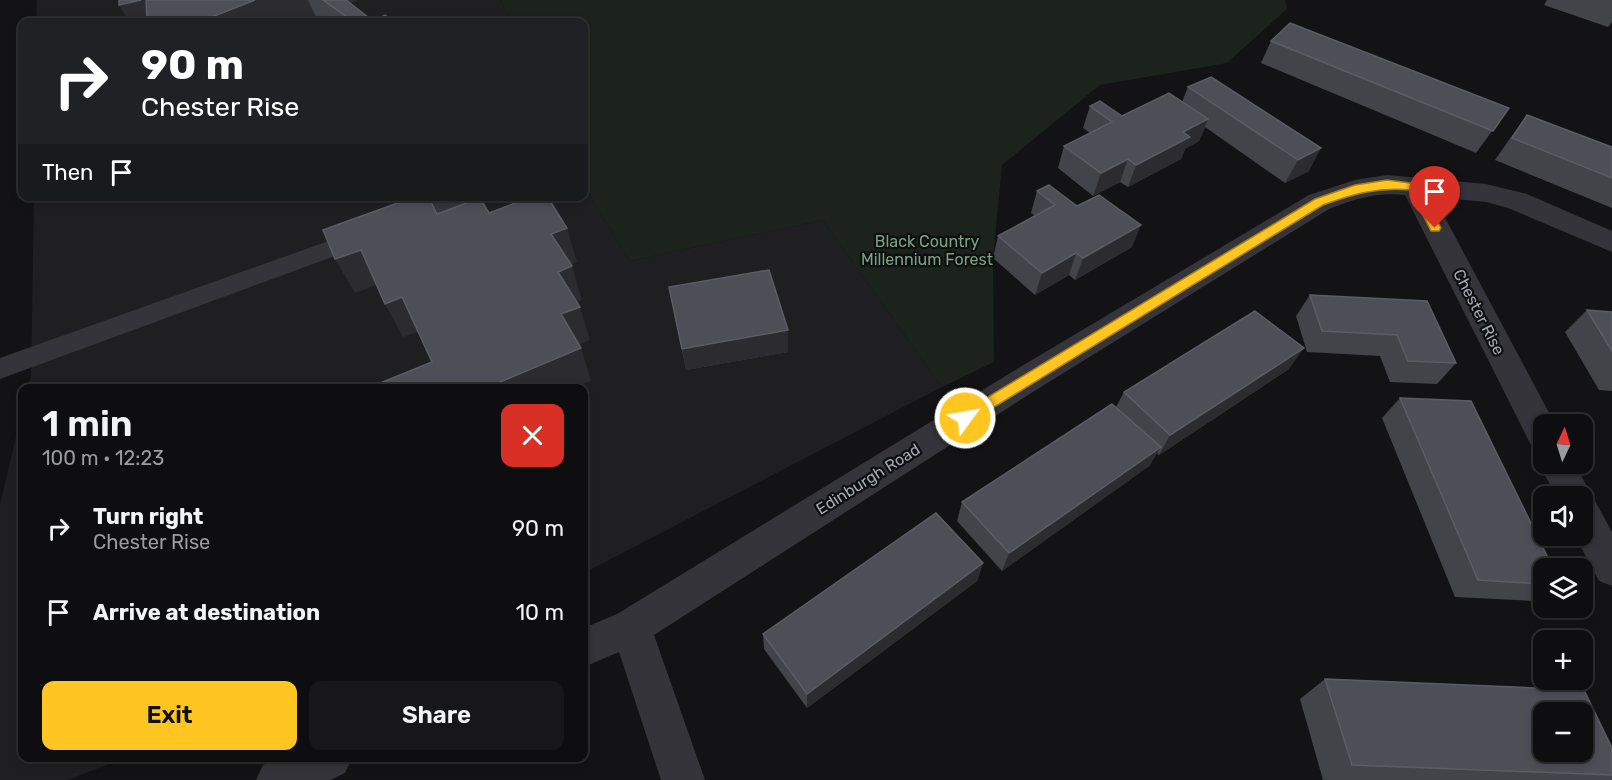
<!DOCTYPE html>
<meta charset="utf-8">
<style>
body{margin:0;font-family:Rubik,sans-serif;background:#171719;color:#f1f3f6;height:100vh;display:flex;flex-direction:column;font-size:22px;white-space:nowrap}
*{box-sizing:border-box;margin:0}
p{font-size:20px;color:#9b9c9f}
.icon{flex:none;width:33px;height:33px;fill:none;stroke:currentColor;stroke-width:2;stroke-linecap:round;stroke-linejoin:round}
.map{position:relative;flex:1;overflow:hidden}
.sheet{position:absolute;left:18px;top:384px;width:570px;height:378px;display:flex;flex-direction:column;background:#0e0e10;border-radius:12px;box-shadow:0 3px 9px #0003,0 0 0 2px #2e2e30}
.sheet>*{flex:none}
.guide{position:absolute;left:18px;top:18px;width:570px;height:183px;border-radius:12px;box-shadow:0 3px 9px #0003,0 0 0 2px #2e2e30;background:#202124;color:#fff;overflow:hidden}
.needle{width:39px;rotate:4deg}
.fabs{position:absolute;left:1533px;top:414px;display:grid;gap:12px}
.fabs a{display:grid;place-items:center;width:60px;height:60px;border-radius:12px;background:#0e0e10;box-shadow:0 3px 9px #0003,0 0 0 2px #2e2e30;font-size:30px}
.pin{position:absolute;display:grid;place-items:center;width:51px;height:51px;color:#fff;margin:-62px -26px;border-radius:50% 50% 50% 0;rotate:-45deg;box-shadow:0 0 6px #0007}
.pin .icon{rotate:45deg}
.me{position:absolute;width:66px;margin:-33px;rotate:58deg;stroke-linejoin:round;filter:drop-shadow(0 0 4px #0008)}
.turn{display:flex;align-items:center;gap:21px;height:126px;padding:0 24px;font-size:27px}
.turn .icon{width:78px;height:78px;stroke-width:2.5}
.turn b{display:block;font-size:42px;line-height:51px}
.then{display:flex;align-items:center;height:57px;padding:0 24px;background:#0003;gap:12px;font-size:22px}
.round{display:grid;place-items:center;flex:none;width:63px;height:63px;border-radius:12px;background:#171719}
.head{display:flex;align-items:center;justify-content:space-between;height:102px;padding:0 24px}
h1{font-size:36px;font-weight:600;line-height:45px}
.cta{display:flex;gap:12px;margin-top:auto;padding:12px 24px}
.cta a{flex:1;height:69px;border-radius:12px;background:#ffc621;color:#111;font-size:24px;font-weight:600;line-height:69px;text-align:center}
.cta a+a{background:#171719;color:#f1f3f6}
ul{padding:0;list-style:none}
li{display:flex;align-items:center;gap:18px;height:84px;padding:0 24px}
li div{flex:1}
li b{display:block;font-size:22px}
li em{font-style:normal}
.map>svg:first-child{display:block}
.built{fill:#1f1f22}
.green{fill:#1b231c}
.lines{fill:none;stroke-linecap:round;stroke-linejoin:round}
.lane{fill:#34343a;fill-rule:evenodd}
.street{fill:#34343a;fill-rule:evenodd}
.wall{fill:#43444a}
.shaded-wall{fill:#2c2c30}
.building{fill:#4e4f56;stroke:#5b5d65;stroke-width:1.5;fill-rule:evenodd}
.route{fill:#ffc621;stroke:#a68115;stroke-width:1.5}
.labels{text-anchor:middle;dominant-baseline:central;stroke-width:4.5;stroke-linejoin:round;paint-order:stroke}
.park-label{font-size:16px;fill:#79a37f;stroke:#0e0e10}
.street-label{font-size:16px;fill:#a3a8b6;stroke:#0e0e10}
</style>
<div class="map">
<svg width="1612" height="780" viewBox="0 0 1612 780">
<rect width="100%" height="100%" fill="#131315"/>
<g class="built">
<path d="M37,0h464l10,22h-475z"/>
<path d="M584,186l46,75 193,-41 119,167 -358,186v-185h-556l3,-12 3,-179 550,-1z"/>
<path d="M22,412v346h102l-56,22h-68v-276z"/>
</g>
<path class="green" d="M501,0h784l2,9 -60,54 -127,22 -98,80 -9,93 1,104 -52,25 -119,-167 -193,41 -46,-75v-164h-73z"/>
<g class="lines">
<g class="lane">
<path d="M453,196h36l-3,5 -84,30 -8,-2 -4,-6 4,-6z"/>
<path d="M365,228l8,2 4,6 -4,6 -373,137v-21z"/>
</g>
<g class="street">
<path d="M1387,175l99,9 41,10 85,37v21l-104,-44 -22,-6 -52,-5 121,227h-11v27l-12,-4 -127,-252c-28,-3 -50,4 -76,14l-293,181 -382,245 51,145h-44l-42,-128 -35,15v-39l33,-14 395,-242 297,-177 46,-15z"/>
<path d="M1544,456v8h31l17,32 -2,3 5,2 17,31v54l-13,-5 -24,-45h7v-40h-26l-17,-32z"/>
<path d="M279,758h73l-7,15 -15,7h-74l7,-15z"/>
</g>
</g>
<g class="wall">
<path d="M119,0h238l-7,3 23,18 22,1h-72l-7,-5 -14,5h-172z"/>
<path d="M1547,0h65v22l-4,5 -64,-22z"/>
<path d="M1271,41l238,67 -33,45 -215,-90z"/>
<path d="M1211,77l98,94 -24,12 -80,-56 -6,14 -14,8 -4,10 -53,28 -8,-5 -27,14 -35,-28 6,-22 26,-13 -7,-5 7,-22 32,10 60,-14 6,-15z"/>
<path d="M1527,115l85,32v61l-117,-48 16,-23z"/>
<path d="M1037,191l95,56 -57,33 -6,-5 -34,20 -42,-37 5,-22 37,-20 -4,-3z"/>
<path d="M669,287l119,65 -102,18z"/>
<path d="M1310,295l117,6 29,62 -19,21 -47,-2 -10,-26 -73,-4 -11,-36z"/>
<path d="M1587,310l25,2v79l-13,-1 -34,-58z"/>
<path d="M1289,369l-130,86 -2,-2 -8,13 -147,105 -45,-50 5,-19 154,-95 8,-15z"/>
<path d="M1400,398l144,170v27l-10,6 -79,-4 -73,-179z"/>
<path d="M983,563l-6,18 -170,127 -43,-59 -1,-15z"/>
<path d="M1325,679l287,69v32h-289l-23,-81z"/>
</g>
<g class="shaded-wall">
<path d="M141,0h5l14,22h-30l-11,-17z"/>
<path d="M255,0h53l8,17 -14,5h-97l-1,-2z"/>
<path d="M327,0h30l-22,9z"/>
<path d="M1208,119l-9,22 -14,8 -4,10 -53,28 8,-22 47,-33z"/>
<path d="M1321,148l-12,23 -24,12 13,-23z"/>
<path d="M1128,159l-8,23 -27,14 8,-23z"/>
<path d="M1141,225l-9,22 -57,33 8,-22z"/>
<path d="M567,228l10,34 -15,6 -11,-34z"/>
<path d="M361,250l18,34 -24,9 -20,-34z"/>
<path d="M1076,253l-7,22 -34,20 7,-22z"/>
<path d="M572,266l10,34 -13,6 -11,-34z"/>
<path d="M402,297l18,34 -17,6 -18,-33z"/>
<path d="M580,307l10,33 -18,8 -11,-34z"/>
<path d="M788,330v22l-102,18 -4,-21z"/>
<path d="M581,348l10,33 -18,7h-87z"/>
<path d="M1304,348l-15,21 -130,86 11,-20z"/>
<path d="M1161,447l-12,19 -147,105 7,-18z"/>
<path d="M983,563l-6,18 -170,127v-14z"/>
</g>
<g class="building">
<path d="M119,0h22l-22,5z"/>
<path d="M146,0h109l-51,20 1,2h-74l16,-3z"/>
<path d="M323,0h23l27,21 12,-6 10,7h-41z"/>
<path d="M1290,23l219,85 -16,23 -222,-90z"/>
<path d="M1211,77l110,71 -23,12 -110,-73z"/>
<path d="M1169,93l39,26 -25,13 7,5 -54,28 -8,-6 -27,14 -37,-27 48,-24 -22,-16 10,-5 22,15z"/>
<path d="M1527,115l85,32v31l-100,-40z"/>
<path d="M1049,185l28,21 22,-11 42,30 -58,33 -7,-5 -34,20 -44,-37 57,-31 -18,-14z"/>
<path d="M417,196h11l9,18 43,-16 9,15 45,-17h13l20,32 -16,6 21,32 -14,6 22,35 -19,7 20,34 -95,40h-118l64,-26 -30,-65 -17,7 -24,-54 -26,9 -12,-29z"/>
<path d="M769,270l19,60 -106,19 -13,-62z"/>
<path d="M1310,295l117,6 29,62 -48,-2 -11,-26 -75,-4z"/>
<path d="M1587,310l25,2v39z"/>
<path d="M1255,311l49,37 -134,87 -46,-43z"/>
<path d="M1400,398l71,3 82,167h-9v16l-66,-4z"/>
<path d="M1112,404l49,43 -152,106 -47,-51z"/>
<path d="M936,513l47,50 -176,131 -44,-60z"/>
<path d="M1325,679l259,11 28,58v27l-260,-10zM1544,712h38v40h-38z"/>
</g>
<path class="route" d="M1387,180l31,4 23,44 -2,3h-8l-21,-41c-32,-3 -57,4 -87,15l-353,217h-10v-8l355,-215 40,-14z"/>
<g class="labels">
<g class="park-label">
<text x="927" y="241">Black Country<tspan x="927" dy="18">Millennium Forest</tspan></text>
</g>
<g class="street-label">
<text transform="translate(1479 312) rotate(63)">Chester Rise</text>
<text transform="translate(868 479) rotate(-32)">Edinburgh Road</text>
</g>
</g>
</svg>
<div class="fabs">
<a><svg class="needle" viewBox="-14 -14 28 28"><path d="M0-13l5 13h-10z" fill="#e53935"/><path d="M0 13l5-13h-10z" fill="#9b9c9f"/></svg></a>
<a><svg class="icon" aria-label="sound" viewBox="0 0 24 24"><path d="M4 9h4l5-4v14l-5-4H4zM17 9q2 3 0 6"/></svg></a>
<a><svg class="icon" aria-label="layers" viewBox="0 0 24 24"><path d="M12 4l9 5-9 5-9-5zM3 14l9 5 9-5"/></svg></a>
<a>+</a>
<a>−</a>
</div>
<div class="pin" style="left:1435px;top:228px;background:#d93025"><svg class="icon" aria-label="arrive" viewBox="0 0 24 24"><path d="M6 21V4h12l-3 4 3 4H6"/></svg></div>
<svg class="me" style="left:965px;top:418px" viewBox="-20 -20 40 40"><circle r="17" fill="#ffc621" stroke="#fff" stroke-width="3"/><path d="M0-11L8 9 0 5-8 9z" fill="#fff"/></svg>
<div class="guide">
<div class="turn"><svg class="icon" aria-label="right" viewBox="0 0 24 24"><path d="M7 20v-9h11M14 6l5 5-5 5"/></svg><div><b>90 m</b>Chester Rise</div></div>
<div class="then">Then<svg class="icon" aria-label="arrive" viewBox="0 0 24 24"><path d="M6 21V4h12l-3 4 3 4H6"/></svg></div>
</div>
<section class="sheet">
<div class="head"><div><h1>1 min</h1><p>100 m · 12:23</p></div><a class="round" style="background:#d93025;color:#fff"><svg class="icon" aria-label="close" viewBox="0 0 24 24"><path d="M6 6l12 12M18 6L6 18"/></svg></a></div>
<ul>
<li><svg class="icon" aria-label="right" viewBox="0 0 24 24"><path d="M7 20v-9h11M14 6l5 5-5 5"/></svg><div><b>Turn right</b><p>Chester Rise</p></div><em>90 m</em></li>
<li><svg class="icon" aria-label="arrive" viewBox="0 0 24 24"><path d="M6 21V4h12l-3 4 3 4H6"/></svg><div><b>Arrive at destination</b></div><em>10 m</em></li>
</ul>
<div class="cta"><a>Exit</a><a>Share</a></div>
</section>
</div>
